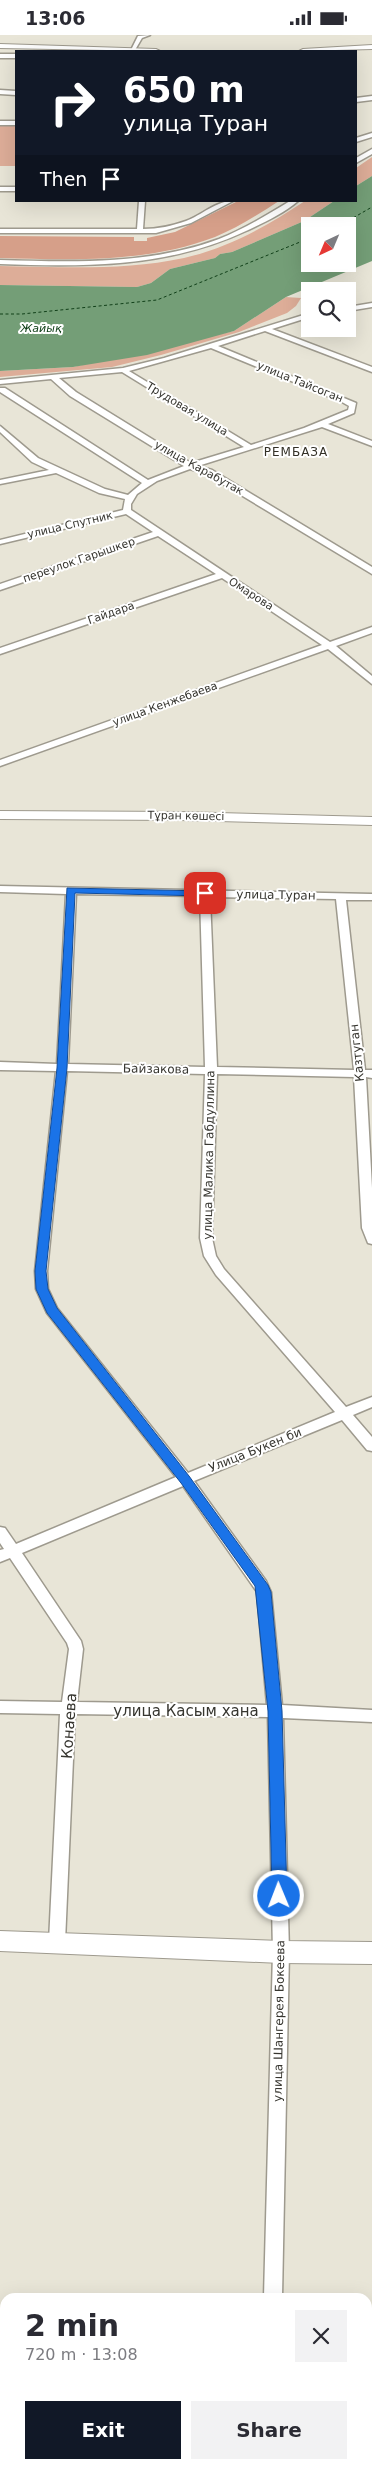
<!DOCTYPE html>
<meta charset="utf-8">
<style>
body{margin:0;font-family:"DejaVu Sans",sans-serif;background:#f2f2f3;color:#2b2b33;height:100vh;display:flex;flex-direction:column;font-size:19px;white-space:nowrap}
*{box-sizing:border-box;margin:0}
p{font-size:16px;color:#7c7c81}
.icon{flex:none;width:28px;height:28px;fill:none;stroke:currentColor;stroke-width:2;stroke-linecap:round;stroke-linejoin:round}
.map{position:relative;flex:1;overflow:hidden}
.drawer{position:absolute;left:0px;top:2258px;width:372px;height:176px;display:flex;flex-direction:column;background:#fff;border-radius:15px 15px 0 0;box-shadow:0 5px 20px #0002}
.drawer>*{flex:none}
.hud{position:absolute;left:15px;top:15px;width:342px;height:152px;border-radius:0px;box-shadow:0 5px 20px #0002;background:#111827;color:#fff;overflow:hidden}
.needle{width:32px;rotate:224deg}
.tools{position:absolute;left:301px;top:182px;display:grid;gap:10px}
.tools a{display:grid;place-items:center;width:55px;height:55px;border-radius:0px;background:#fff;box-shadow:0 5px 20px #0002;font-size:25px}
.pin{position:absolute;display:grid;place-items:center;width:42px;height:42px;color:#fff;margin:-21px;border-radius:10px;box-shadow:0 2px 8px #0006}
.me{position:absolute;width:55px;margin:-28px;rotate:359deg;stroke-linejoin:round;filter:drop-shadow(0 0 4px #0008)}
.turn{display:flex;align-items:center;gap:18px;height:105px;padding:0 25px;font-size:22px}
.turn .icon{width:65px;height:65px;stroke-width:2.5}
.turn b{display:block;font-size:35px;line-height:42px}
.then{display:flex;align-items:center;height:48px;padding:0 25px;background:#0003;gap:10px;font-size:19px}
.round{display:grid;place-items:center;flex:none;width:52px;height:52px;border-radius:0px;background:#f2f2f3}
.headline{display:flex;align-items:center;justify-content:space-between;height:85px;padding:0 25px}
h1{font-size:30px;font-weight:700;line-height:38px}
.button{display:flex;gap:10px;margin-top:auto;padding:10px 25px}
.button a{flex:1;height:58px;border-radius:0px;background:#111827;color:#fff;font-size:20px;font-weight:700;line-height:58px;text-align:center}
.button a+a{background:#f2f2f3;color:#2b2b33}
.status{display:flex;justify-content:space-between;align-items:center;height:35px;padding:0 25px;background:#fff;direction:ltr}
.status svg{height:14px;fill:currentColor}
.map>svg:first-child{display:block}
.green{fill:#ddad98}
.forest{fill:#d69f89}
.water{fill:#749e77;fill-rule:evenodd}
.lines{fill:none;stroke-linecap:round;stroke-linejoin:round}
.ferry{stroke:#114019;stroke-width:1;stroke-dasharray:3 2.5;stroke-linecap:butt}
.street-casing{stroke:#9e9a8e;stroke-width:3}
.secondary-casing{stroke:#9e9a8e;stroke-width:2}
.primary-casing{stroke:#9e9a8e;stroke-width:2}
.street{fill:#fff;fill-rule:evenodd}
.secondary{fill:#fff;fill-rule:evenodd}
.primary{fill:#fff;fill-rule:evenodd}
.route{fill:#1a73e8;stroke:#114b97}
.labels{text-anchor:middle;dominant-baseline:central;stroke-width:4;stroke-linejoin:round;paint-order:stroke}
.far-water-label{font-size:11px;font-style:italic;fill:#114019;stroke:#fff}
.far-street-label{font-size:11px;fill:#36352f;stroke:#fff}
.far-quarter-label{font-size:12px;letter-spacing:1px;fill:#333026;stroke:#fff}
.street-label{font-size:12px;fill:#36352f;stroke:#fff}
.near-street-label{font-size:15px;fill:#36352f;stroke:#fff}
</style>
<div class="status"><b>13:06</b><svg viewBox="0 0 49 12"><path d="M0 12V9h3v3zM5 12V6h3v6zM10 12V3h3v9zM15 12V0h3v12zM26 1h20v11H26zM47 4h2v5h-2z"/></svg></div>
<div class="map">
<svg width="372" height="2433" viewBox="0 0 372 2433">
<rect width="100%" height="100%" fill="#e8e5d7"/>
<g class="green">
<rect x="0" y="91" width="16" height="40"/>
<path d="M372,122v19l-16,10v-18z"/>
<path d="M305,166h29l-30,20 -72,31 -12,2 -5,4 -45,11 -19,14 -14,4 -137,-2v-19c61,1 123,5 184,-8 44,-10 83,-32 121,-57z"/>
<path d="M286,262l15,1 -5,8 -9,7 -48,19 -78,23 -49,12 -112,10v-6l73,-4 161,-36z"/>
</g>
<path class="forest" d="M238,166h41c-20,13 -42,27 -64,36 -68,26 -143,23 -215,21v-22l134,1v4h13v-3l28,-6z"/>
<path class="water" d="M372,141v85l-86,36 -52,34 -87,24 -74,12 -73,4v-86l137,2 14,-4 19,-14 45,-11 5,-4 12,-2 72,-31 30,-20h22v-15zM310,191h38v38h-38z"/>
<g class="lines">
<g class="ferry">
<path d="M339,191l33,-19"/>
<path d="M0,279h22l135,-14 153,-62"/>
</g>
<defs>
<g id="street">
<path d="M150,0l-8,3 -7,12h-4l7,-14z"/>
<rect x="0" y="19" width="16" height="4"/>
<path d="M0,55l16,1v4l-16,-1z"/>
<path d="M372,61v4l-16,2v-4z"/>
<rect x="0" y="86" width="16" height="4"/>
<path d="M372,98v4l-16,5v-4z"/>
<path d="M372,114v5l-16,9v-5z"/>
<rect x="0" y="152" width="16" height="4"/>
<path d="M139,166h6l-2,28c15,0 29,-3 43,-8 16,-6 30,-20 47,-20l-42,22 -35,10h-156v-4h137z"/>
<path d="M290,166h8c-15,13 -35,22 -52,30 -79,37 -161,36 -246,33v-4c74,2 149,5 219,-21 25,-10 48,-24 71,-38z"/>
<path d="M372,268v4l-24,4v-4z"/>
<path d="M310,278v4l-38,12 100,38v5l-107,-41 -47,15 138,57 -2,10 -26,11 44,17v5l-50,-19 -124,39 14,4 160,97v7l-166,-100 -16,-5 -33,12 -20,13 -6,10v6l199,132 42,-15v6l-36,13 36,30v8l-44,-35 -328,117v-6l322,-115 -100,-67 -222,76v-6l216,-74 -58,-38 -158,54v-6l153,-52 -27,-18 -126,30v-4l123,-30 2,-11 -26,-6 -43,-20 -56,11v-4l49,-10 -17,-8 -32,-30v-6l38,32 67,31 23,6 14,-12 -142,-91v-4h5l143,92 36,-14 -114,-70 -19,-17 -51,5v-4l123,-12 41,-10zM211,313l131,54 7,4 -1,4 -44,18 -53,17 -122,-74zM122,337l122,75 -53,16 -115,-71 -17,-14z"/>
<path d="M0,851l372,8v6h-26l19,170h7v8l-6,-1 6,111v56l-4,-1 -6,-15 -8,-151 -137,-3 -5,164 4,18 8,13 122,138 26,-10v10l-19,8 19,22v14l-5,-1 -25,-30 -148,61 72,100 5,11 11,113 90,5v12l-89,-4 6,234 -7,345h-18l9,-345 -5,-235 -193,-3 -10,228 -2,5 -6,2 -6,-2 -2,-5 11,-228 -60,-1v-12l62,1 7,-53 -2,-6 -57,-85 -10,4v-12l4,-1 -4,-6v-16l5,1 11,16 160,-67 -129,-164 -11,-24 -1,-18 21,-200 -56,-1v-8l57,2 9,-170 -66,-2zM76,859l124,2 5,171 -137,-3zM210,862l126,2 18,171 -137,-3zM67,1036l138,3 -5,164 4,18 12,19 119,137 -147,61 -131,-165 -9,-19 -1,-18zM183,1451l74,106 10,113 -190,-3 6,-53 -2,-8 -59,-88z"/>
<rect x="257" y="2429" width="20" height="4"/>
</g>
<g id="secondary">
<path d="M0,9l156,5 4,2 -160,-3z"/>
<path d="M372,10v4l-73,2 4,-2z"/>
<path d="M0,1896l281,10 91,1v22l-91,-1 -281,-12z"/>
</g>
<path id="primary" d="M0,776l180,1 192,5v8l-192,-5 -180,-1z"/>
</defs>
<use href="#street" class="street-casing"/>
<use href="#secondary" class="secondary-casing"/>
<use href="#primary" class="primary-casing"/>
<use href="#street" class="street"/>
<use href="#secondary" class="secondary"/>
<use href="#primary" class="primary"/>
</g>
<path class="route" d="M67,853l138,3 4,2 -4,3 -130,-3 -8,175 -21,203 2,18 9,19 132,168 79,109 3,7 11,119 5,185 -2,5 -6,2 -5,-2 -2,-5 -4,-185 -13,-125 -74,-103 -134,-170 -11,-24 -1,-18 22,-203z"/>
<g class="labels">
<g class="far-water-label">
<text x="41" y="293">Жайық</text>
</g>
<g class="far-street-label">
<text transform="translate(300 347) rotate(22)">улица Тайсоган</text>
<text transform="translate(187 374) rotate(31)">Трудовая улица</text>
<text transform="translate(199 433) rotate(29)">улица Карабутак</text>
<text transform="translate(70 490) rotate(-13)">улица Спутник</text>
<text transform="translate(79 525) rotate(-19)">переулок Гарышкер</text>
<text transform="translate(251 559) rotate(33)">Омарова</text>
<text transform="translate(111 578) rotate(-19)">Гайдара</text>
<text transform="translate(165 669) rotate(-20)">улица Кенжебаева</text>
<text transform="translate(186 781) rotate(1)">Тұран көшесі</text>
</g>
<g class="far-quarter-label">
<text x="296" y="417">РЕМБАЗА</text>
</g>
<g class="street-label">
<text transform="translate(276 860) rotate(1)">улица Туран</text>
<text transform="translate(357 1018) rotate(-96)">Казтуган</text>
<text transform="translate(156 1034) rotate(1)">Байзакова</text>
<text transform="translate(209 1120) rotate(-89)">улица Малика Габдуллина</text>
<text transform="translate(255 1415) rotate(-22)">Улица Букен би</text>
<text transform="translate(279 1986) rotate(-89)">улица Шангерея Бокеева</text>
</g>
<g class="near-street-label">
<text x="186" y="1676">улица Касым хана</text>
<text transform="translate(69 1691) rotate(-86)">Конаева</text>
</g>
</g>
</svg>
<div class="tools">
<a><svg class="needle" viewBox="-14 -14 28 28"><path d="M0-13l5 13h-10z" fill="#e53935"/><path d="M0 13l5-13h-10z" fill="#7c7c81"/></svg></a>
<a><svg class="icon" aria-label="search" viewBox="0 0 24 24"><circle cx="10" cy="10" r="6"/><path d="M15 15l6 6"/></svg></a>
</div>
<div class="pin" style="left:205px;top:858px;background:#d93025"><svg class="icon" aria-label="arrive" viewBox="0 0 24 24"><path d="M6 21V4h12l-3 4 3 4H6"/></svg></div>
<svg class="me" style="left:279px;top:1861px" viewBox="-20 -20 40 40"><circle r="17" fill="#1a73e8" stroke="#fff" stroke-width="3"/><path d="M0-11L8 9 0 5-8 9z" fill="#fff"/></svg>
<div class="hud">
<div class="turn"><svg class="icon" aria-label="right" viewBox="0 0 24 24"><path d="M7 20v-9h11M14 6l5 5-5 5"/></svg><div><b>650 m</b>улица Туран</div></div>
<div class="then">Then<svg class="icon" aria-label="arrive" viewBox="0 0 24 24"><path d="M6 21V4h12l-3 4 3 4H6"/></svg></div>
</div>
<section class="drawer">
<div class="headline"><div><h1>2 min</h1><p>720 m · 13:08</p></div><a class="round"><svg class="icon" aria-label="close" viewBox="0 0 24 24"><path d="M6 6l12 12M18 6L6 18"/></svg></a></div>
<div class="button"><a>Exit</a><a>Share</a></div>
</section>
</div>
